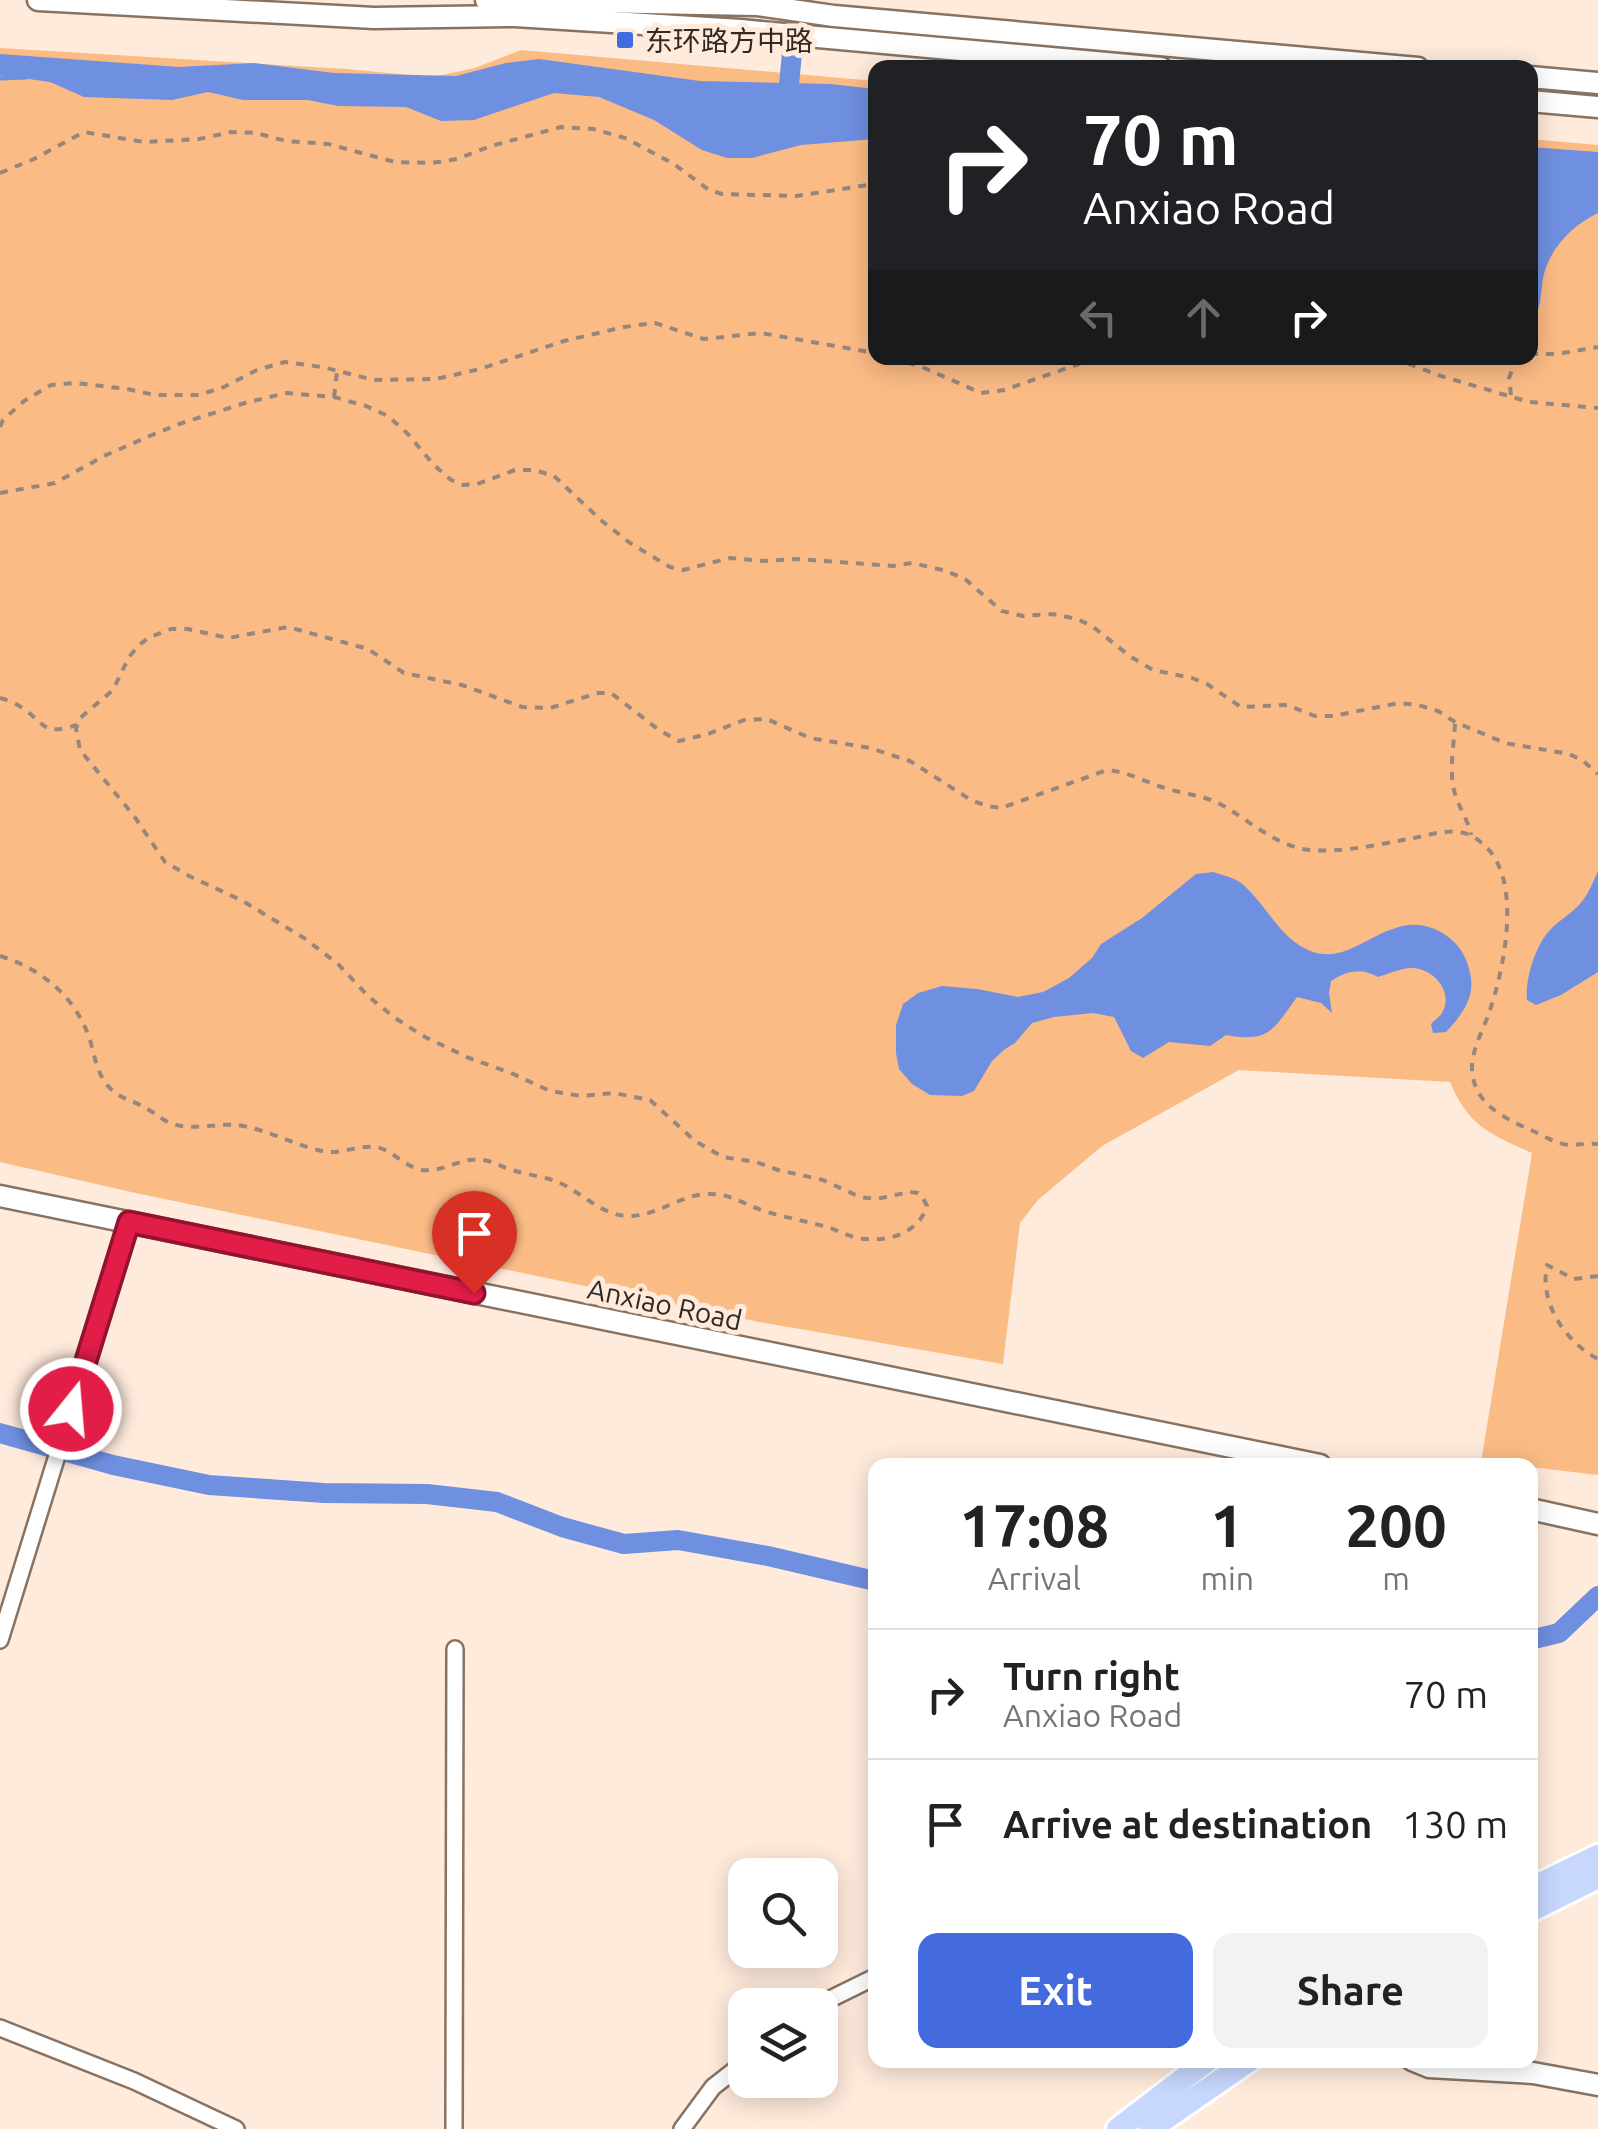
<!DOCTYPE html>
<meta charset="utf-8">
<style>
body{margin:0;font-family:Ubuntu,"Noto Sans SC",sans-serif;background:#f2f2f2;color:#222;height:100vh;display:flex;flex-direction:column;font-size:38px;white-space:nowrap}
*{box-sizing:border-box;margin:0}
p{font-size:32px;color:#767676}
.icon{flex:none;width:55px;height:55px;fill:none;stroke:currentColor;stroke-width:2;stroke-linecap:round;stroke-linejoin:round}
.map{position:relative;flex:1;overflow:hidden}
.panel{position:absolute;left:868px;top:1458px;width:670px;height:610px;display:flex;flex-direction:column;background:#fff;border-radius:20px;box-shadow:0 5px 25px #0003}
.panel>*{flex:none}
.top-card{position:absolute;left:868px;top:60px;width:670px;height:305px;border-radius:20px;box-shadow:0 5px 25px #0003;background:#202124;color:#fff;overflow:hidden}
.buttons{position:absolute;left:728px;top:1858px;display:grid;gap:20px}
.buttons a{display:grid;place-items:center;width:110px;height:110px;border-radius:20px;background:#fff;box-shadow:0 5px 25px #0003;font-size:50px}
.pin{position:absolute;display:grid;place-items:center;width:85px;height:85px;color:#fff;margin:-102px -42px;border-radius:50% 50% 50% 0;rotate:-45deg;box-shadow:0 0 10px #0007}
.pin .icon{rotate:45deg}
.me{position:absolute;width:110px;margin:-55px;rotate:17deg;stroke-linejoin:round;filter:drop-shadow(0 0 8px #0008)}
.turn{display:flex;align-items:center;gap:35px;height:210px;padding:0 50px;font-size:45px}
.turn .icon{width:130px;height:130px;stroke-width:2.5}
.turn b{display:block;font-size:70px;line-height:85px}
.lanes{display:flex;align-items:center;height:95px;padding:0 50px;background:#0003;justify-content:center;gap:50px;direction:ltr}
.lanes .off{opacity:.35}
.eta{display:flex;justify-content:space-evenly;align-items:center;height:170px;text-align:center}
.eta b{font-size:60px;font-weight:600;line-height:70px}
.cta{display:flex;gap:20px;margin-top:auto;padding:20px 50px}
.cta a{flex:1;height:115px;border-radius:20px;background:#446bdd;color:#fff;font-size:40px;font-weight:600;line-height:115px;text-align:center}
.cta a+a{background:#f2f2f2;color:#222}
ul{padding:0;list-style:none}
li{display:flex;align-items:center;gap:30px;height:130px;padding:0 50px;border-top:2px solid #e0e0e0}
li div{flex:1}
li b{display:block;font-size:38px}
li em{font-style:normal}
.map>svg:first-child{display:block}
.green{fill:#fbbb85}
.water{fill:#6f8fe1}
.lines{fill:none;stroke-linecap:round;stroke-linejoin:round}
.stream{stroke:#6f8fe1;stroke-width:5}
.canal{stroke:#6f8fe1;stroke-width:20}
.street-casing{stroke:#887362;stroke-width:20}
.secondary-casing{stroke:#887362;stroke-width:25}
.primary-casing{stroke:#fff;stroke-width:28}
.path{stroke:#96877c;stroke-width:4;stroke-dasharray:8 8;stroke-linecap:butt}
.street{stroke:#fff;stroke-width:15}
.secondary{stroke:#fff;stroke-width:20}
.primary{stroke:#c7d7fd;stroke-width:22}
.route-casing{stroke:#92132f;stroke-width:25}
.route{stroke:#e11d48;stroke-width:18}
.poi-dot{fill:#446bdd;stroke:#ffebdc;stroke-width:4}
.labels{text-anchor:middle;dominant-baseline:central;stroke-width:10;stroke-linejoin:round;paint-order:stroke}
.poi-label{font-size:28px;fill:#322922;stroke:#ffebdc;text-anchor:start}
.street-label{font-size:28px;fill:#322922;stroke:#ffebdc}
</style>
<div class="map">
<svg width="1598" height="2129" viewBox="0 0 1598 2129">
<rect width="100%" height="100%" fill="#ffebdc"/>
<path class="green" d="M0,48l346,21 86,8 43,-9 46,-18 354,31v277h655v-219l68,6v1330l-68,-8v-2l-49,-3 51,-309c-42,-19 -63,-26 -82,-71l-211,-12 -137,76 -64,54 -18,23 -17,141 -244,-42 -628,-130 -131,-30z"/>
<g class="water">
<path d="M0,54l179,13 75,-4 80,10 122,3 50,-13 33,-4 161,22 131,3 44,5v50l-74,6 -49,13h-25l-25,-8 -48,-30 -55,-23 -45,-4 -80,27 -33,1 -35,-14 -68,-1 -30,-6h-65l-35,-8 -36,8 -88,-3 -34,-15 -50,-7z"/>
<path d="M1530,147l68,5v61c-29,14 -53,40 -56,73 -2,14 -1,25 -12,36z"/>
<path d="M1598,871v101l-37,23 -25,10 -9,-5c-2,-23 9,-58 27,-74 10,-9 21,-15 29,-26 7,-9 11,-20 15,-29z"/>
<path d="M1213,872c9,3 20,5 28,11 25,20 39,58 72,69 44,15 80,-51 131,-18 17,11 24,25 27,44 3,22 -11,39 -25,54l-13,1 -2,-9c3,-4 9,-7 11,-11 13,-22 -11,-47 -32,-45 -11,1 -22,6 -32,9 -17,-10 -32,-6 -47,4l-2,12 3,20 -11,-10 -24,-6c-24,33 -28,46 -71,38l-16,11 -41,-4 -26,16 -12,-7 -17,-34 -21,-4 -39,4 -22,6 -17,20 -10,6 -13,12 -18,30 -12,5 -32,-1 -18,-11 -13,-15 -3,-16v-28l7,-21 15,-11 24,-7 35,3 41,8 25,-5 26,-14 23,-20 9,-14 41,-26 54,-44z"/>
</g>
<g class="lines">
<path class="stream" d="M0,78l27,-1"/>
<g class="canal">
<path d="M787,106l10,-106"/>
<path d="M0,1433l113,32 96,20 115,8 103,1 70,8 65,25 62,17 54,-4 90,16 107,25"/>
<path d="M1530,1640l29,-7 39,-37"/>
</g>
<defs>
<g id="street">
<path d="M0,1640l129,-417"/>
<path d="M818,2005l57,-28"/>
<path d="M0,2028l134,53 102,48"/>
<path d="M454,2129l1,-480"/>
<path d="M682,2129l31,-42 32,-25"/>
</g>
<g id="secondary">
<path d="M38,0l336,18 141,-2 225,14 421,38"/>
<path d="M486,0l271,5 77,11 584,52"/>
<path d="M1530,77l68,6"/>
<path d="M1530,101l68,6"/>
<path d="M0,1196l1320,269"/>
<path d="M1530,1509l68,15"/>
<path d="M1412,2060l17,7 104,6 65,12"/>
</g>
<g id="primary">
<path d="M1530,1889l68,-33"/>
<path d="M1530,1911l68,-34"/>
<path d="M1118,2129l90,-69"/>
<path d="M1150,2129l100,-69"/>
</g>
</defs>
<use href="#street" class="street-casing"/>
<use href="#secondary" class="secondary-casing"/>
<use href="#primary" class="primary-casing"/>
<g class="path">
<path d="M0,173l32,-13 52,-28 60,10 55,-3 32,-7 25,1 30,8 42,3 67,18 37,1 25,-4 34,-13 70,-19 32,2 32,9 49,26 35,26 13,4 74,2 79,-12"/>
<path d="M1530,354h27l41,-7"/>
<path d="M892,358l30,9 59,26 23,-3 92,-32"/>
<path d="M1393,358l48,18 88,26 69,6"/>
<path d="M1511,395l-2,-17 8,-20"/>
<path d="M334,397l3,-25"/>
<path d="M0,427l3,-7 21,-19 27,-16 25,-2 51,6 28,6h44l25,-8 33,-17 28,-8 37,5 52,13 62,-1 44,-10 84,-28 60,-14 31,-4 49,16 57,-6 114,20"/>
<path d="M0,493l55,-10 49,-27 41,-18 34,-14 66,-21 41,-10 48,4 32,9 22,10 19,17 26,31 18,16 12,5 14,-1 38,-14h19l20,6 48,45 28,22 40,24 13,3 47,-12 32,3 35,-2 96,7 19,-3 31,7 22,9 37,32 21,5 30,-2 24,5 15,7 39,31 22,13 39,8 15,6 34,23 46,-2 28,11h18l66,-13 19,2 20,6 17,11 50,21 64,11 13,6 16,14"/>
<path d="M0,698c8,2 17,6 24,11 24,18 19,26 53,16"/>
<path d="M1455,724c-1,21 -6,45 -1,66 3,15 14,29 17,45"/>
<path d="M0,956c42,13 76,41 90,84 5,17 7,35 20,48 11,12 26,13 39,22 7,4 12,9 19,12 25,11 50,-1 75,4 27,5 52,19 79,25 18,4 35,-6 53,-4 17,2 29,20 47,23 23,3 42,-16 66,-9 8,2 14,6 21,8 17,6 35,7 51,14 22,10 42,32 67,33 35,1 57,-28 95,-21 14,3 27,11 42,16 21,7 44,10 66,17 9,3 18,8 28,10 27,5 60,-3 69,-32l-4,-8 -5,-5 -8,-1 -34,7 -16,-2 -37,-17 -45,-10 -22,-8 -33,-5 -28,-16 -45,-41 -36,-7 -33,3 -31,-5 -39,-18 -42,-15 -44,-21 -30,-19 -27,-22 -30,-32 -34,-26 -63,-38 -52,-24 -24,-14 -31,-46 -54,-66 -4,-21 3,-10 34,-29 16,-33 10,-12 11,-8 21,-8h17l40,9 60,-11 80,22 36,24 58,12 60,22 28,1 48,-15h13l48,37 20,11 29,-7 36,-14 23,-1 43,19 60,10 40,13 61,39 16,6 14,2 106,-38c22,2 38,12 58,18 19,6 39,7 57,17 28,16 54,41 87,45 34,3 71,-6 105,-12 15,-3 30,-8 45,-6 10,1 19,7 26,14 38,35 19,123 4,167 -6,17 -18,38 -17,57 2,35 34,49 61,61 11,5 22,12 35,14 10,0 20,-2 30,-1"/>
<path d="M1598,1276l-24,3 -27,-14c-8,37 18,77 51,94"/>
</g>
<use href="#street" class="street"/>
<use href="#secondary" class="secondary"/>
<use href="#primary" class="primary"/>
</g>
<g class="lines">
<defs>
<path id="route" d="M71,1409l58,-187 345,71"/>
</defs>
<use href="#route" class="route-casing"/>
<use href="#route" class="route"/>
</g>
<rect class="poi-dot" x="615" y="30" width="20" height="20" rx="5"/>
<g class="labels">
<g class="poi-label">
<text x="645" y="40">东环路方中路</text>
</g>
<g class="street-label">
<text transform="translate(665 1304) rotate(12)">Anxiao Road</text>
</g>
</g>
</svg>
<div class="buttons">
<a><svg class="icon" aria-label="search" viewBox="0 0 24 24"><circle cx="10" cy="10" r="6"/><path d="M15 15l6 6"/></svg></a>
<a><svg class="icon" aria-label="layers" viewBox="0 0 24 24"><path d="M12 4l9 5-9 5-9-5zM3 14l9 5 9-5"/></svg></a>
</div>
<div class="pin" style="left:474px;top:1293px;background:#d93025"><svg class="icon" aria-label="arrive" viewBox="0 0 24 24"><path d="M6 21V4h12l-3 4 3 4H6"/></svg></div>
<svg class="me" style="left:71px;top:1409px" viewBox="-20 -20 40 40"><circle r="17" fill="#e11d48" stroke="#fff" stroke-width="3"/><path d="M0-11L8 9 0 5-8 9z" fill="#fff"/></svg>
<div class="top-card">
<div class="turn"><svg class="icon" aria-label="right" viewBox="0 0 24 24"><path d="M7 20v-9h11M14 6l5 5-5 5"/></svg><div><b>70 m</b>Anxiao Road</div></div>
<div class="lanes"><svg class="icon off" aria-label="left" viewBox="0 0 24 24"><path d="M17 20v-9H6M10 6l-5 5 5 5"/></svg><svg class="icon off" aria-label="ahead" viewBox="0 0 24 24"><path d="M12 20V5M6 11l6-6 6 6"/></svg><svg class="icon" aria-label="right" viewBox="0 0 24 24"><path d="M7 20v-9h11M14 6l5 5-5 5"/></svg></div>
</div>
<section class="panel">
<div class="eta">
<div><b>17:08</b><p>Arrival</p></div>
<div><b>1</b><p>min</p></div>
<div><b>200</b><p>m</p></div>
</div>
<ul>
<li><svg class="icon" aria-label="right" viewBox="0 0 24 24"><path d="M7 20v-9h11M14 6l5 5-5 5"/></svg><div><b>Turn right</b><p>Anxiao Road</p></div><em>70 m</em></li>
<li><svg class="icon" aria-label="arrive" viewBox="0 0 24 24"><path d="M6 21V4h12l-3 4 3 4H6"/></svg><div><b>Arrive at destination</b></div><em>130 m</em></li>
</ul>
<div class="cta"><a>Exit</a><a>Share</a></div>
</section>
</div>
